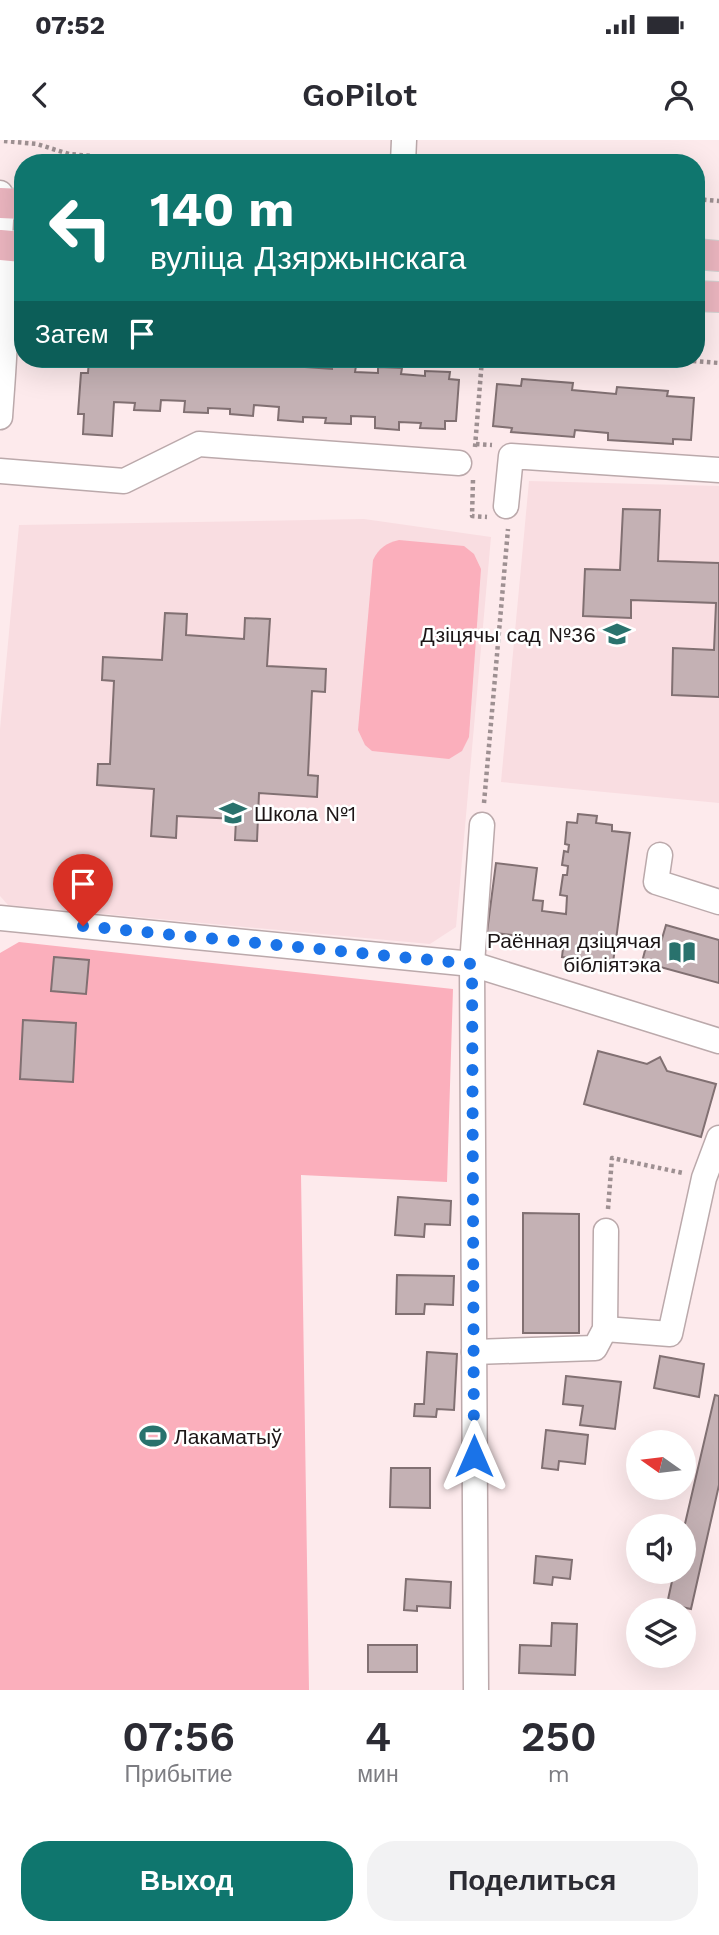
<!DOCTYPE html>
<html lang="ru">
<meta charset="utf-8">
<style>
body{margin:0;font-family:"Work Sans",sans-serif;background:#f2f2f3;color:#2b2b33;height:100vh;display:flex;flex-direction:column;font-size:26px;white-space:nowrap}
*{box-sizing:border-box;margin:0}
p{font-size:23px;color:#7c7c81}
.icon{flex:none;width:38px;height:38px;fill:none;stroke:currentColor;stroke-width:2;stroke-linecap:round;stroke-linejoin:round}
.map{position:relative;height:1550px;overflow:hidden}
.sheet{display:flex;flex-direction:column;background:#fff;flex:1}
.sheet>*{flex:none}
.hud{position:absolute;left:14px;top:14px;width:691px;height:214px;border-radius:28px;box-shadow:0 7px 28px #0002;background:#0f766e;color:#fff;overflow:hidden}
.needle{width:46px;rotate:284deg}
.tools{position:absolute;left:626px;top:1290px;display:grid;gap:14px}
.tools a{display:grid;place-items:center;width:70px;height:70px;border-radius:50%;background:#fff;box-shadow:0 7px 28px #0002;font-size:35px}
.pin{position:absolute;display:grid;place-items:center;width:60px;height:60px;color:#fff;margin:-72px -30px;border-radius:50% 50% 50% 0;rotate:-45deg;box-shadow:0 0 7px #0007}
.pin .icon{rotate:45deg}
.me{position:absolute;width:77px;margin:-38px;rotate:0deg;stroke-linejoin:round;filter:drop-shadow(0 0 5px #0008)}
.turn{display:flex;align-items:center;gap:24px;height:147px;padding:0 21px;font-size:32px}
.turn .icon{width:91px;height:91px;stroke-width:2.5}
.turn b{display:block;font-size:49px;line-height:60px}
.then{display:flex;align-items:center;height:66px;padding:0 21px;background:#0003;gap:14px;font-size:26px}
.eta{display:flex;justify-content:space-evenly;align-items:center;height:119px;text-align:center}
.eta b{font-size:42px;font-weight:600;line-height:49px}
.cta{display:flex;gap:14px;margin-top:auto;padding:14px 21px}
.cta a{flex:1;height:80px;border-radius:28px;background:#0f766e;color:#fff;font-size:28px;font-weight:600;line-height:80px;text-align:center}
.cta a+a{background:#f2f2f3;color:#2b2b33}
.status{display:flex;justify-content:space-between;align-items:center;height:49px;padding:0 35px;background:#fff;direction:ltr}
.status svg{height:19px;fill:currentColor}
header{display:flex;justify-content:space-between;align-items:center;height:91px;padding:0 21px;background:#fff;font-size:32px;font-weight:600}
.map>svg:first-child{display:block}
.built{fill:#f9dde1}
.green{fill:#fbafbc}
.building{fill:#c4b1b4;stroke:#817072;stroke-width:2}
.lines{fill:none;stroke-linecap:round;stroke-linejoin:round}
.minor-casing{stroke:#bba9ab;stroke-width:27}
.major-casing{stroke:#d2d0d0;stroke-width:32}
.path{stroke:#9e9092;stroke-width:4.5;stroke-dasharray:3.5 3.5;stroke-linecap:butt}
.minor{stroke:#fff;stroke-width:24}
.major{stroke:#ebb5bf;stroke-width:30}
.route{stroke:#1a73e8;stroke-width:12;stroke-dasharray:0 21.6}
.labels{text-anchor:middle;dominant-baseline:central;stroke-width:5;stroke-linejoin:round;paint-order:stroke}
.poi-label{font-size:21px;fill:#1c1516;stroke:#fff;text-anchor:end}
</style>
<div class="status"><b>07:52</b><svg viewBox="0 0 49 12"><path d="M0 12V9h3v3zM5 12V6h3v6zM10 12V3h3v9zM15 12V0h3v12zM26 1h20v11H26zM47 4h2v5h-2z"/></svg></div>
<header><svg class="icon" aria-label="back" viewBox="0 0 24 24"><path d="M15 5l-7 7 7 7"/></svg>GoPilot<svg class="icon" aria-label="person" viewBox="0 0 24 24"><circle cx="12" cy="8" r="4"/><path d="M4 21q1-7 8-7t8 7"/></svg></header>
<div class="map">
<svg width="719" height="1550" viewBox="0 0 719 1550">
<rect width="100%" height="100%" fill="#fdeaec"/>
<g class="built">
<path d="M529,341l190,5v317l-218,-21z"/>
<path d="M364,379l127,18 -35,390 -26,17 -422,-39 -8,-9v-167l19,-204z"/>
</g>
<g class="green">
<path d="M399,400l65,6 10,8 7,15 -12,168 -7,14 -13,8 -77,-8 -7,-6 -7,-15 15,-170c6,-12 13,-17 26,-20z"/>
<path d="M19,802l434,47 -6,193 -146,-7 8,515h-309v-737z"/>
</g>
<g class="building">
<path d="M89,219h156l-1,4 36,2 1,-6h3l23,1 -1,7 26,2v-5l24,2 -1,6 23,1v-6l24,1 -1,6 24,2v-5l25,1 -1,7 10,1 -3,41h-11v8l-25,-1 1,-5 -22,-1v8l-24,-2v-11l-24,-1v8l-26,-1 1,-5 -23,-1v5l-25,-2 1,-13 -25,-2 -1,11 -23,-2v-5l-22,-1v5l-24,-1 1,-11 -24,-1 -1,11 -26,-1 1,-7 -21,-1 -2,34 -29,-2 1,-20h-6l3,-41h7z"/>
<path d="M522,239l51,4 -1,7 44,4 1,-7 51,4 -1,5 27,2 -3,42 -18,-1v5l-65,-4v-7l-33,-3 -1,7 -63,-5 1,-4 -19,-2 4,-42 24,2z"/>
<path d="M623,369l37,1 -2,51 61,2v134l-47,-2 1,-47 41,2 2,-47 -85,-3v18l-48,-2 2,-47 35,1z"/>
<path d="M165,473l22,1 -1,21 58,4 1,-21 25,1 -3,47 59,3 -1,23 -13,-1 -4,84 10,1 -1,21 -58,-4 -2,48 -22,-1 1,-21 -59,-3 -1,22 -25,-2 3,-47 -57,-4 1,-21h12l4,-83 -12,-1 1,-23 59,3z"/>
<path d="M578,674l19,2 -1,7 16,2v6l18,2 -17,130 -51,-6 1,-9 -21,-3 1,-6 -56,-7 9,-69 41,5 -4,32 10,1 -1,10 24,3 1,-18 -7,-1 3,-20h4l1,-9 -6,-1 2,-14 4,1 1,-7 -4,-1 2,-22 10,1z"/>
<path d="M666,785l53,15v43l-77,-21 6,-23 13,3z"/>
<path d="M54,817l35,3 -3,34 -35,-3z"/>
<path d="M23,880l53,3 -3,59 -53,-3z"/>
<path d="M598,911l49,13 13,-7 7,14 49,13 -15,53 -117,-33z"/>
<path d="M398,1057l53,4 -1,24 -25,-1 -1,13 -29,-2z"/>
<path d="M523,1073l56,1v119h-56z"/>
<path d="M397,1135l57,1 -1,29 -28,-1 -1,10h-28z"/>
<path d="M427,1212l30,2 -3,56 -17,-1 -1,8 -22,-1 1,-12h9z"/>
<path d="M660,1216l44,8 -5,33 -45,-9z"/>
<path d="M566,1236l55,6 -6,47 -35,-4 3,-19 -20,-2z"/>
<path d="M715,1255l4,1v89l-28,124 -24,-5 7,-32h10v-44z"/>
<path d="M546,1290l42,5 -3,29 -26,-3 -1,9 -16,-2z"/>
<path d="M391,1328h39v40l-40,-1z"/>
<path d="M536,1416l36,4 -2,19 -17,-2 -1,8 -18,-2z"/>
<path d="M406,1439l45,3 -1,26 -33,-2v5l-13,-1z"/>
<path d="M552,1483l25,1 -2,51 -56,-2 1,-28 31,1z"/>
<rect x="368" y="1505" width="49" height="27"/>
</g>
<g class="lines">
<defs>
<g id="minor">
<path d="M403,23l1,-23"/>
<path d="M0,53l2,10 -2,35"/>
<path d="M0,107c10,60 4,111 0,170"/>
<path d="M0,331l124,10 75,-37 260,19"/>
<path d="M506,366l5,-50 208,14"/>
<path d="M660,715l-4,27 63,20"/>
<path d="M0,778l472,46 247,77"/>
<path d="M605,1189l65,5 34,-156 15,-40"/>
<path d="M474,1212l121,-4 10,-19 1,-98"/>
<path d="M476,1550l-4,-726 10,-139"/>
</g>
<g id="major">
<path d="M0,63l23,1"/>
<path d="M0,105l23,2"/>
<path d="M696,114l23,2"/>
<path d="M696,156l23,1"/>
</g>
</defs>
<use href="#minor" class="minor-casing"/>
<use href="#major" class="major-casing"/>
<g class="path">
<path d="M4,1l33,3 32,10 102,9"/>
<path d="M696,59l23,2"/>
<path d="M665,219l54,4"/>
<path d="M476,304l16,1"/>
<path d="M475,307l7,-88"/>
<path d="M473,340l-1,36 15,1"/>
<path d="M484,663l24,-274"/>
<path d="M608,1069l4,-51 71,15"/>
</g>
<use href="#minor" class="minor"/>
<use href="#major" class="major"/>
</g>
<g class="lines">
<path class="route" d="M83,786l389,38 2,492"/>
</g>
<defs>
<symbol id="school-bare" viewBox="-9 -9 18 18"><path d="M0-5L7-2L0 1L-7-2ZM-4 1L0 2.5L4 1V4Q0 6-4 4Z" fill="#29726d" stroke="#fff" stroke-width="2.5" paint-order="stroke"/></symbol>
<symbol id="library-bare" viewBox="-9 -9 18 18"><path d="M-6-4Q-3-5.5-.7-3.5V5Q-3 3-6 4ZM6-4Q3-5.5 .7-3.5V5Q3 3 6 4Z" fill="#29726d" stroke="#fff" stroke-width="2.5" paint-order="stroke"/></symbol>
<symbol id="stadium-bare" viewBox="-9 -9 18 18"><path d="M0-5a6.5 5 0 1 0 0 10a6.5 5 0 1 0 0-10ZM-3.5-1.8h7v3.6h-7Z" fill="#29726d" stroke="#fff" stroke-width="2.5" paint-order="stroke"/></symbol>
</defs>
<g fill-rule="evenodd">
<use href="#school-bare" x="598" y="475" width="38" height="38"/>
<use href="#school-bare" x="214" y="654" width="38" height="38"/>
<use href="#library-bare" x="663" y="793" width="38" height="38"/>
<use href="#stadium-bare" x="134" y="1277" width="38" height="38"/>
</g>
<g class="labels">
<g class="poi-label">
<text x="596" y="494">Дзіцячы сад №36</text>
<text x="254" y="673" text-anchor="start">Школа №1</text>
<text x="661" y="800">Раённая дзіцячая<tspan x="661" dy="24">бібліятэка</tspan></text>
<text x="174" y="1296" text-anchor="start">Лакаматыў</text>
</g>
</g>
</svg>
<div class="tools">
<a><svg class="needle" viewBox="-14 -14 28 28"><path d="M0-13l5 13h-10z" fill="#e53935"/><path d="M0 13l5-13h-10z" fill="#7c7c81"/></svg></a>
<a><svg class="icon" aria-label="sound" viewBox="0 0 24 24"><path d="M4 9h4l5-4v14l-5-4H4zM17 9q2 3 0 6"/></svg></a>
<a><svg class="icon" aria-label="layers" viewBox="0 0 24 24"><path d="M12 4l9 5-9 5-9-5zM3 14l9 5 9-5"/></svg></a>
</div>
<div class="pin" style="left:83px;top:786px;background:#d93025"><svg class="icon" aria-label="arrive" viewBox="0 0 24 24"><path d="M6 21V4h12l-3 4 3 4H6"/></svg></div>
<svg class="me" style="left:474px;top:1316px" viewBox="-20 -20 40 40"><path d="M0-17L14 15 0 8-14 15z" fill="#1a73e8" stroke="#fff" stroke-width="4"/></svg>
<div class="hud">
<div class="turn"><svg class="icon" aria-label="left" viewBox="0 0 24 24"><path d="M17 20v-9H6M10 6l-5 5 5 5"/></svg><div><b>140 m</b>вуліца Дзяржынскага</div></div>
<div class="then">Затем<svg class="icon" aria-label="arrive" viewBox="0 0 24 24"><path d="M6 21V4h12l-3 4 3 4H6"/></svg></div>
</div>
</div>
<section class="sheet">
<div class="eta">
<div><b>07:56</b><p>Прибытие</p></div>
<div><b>4</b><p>мин</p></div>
<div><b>250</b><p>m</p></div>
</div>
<div class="cta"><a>Выход</a><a>Поделиться</a></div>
</section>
